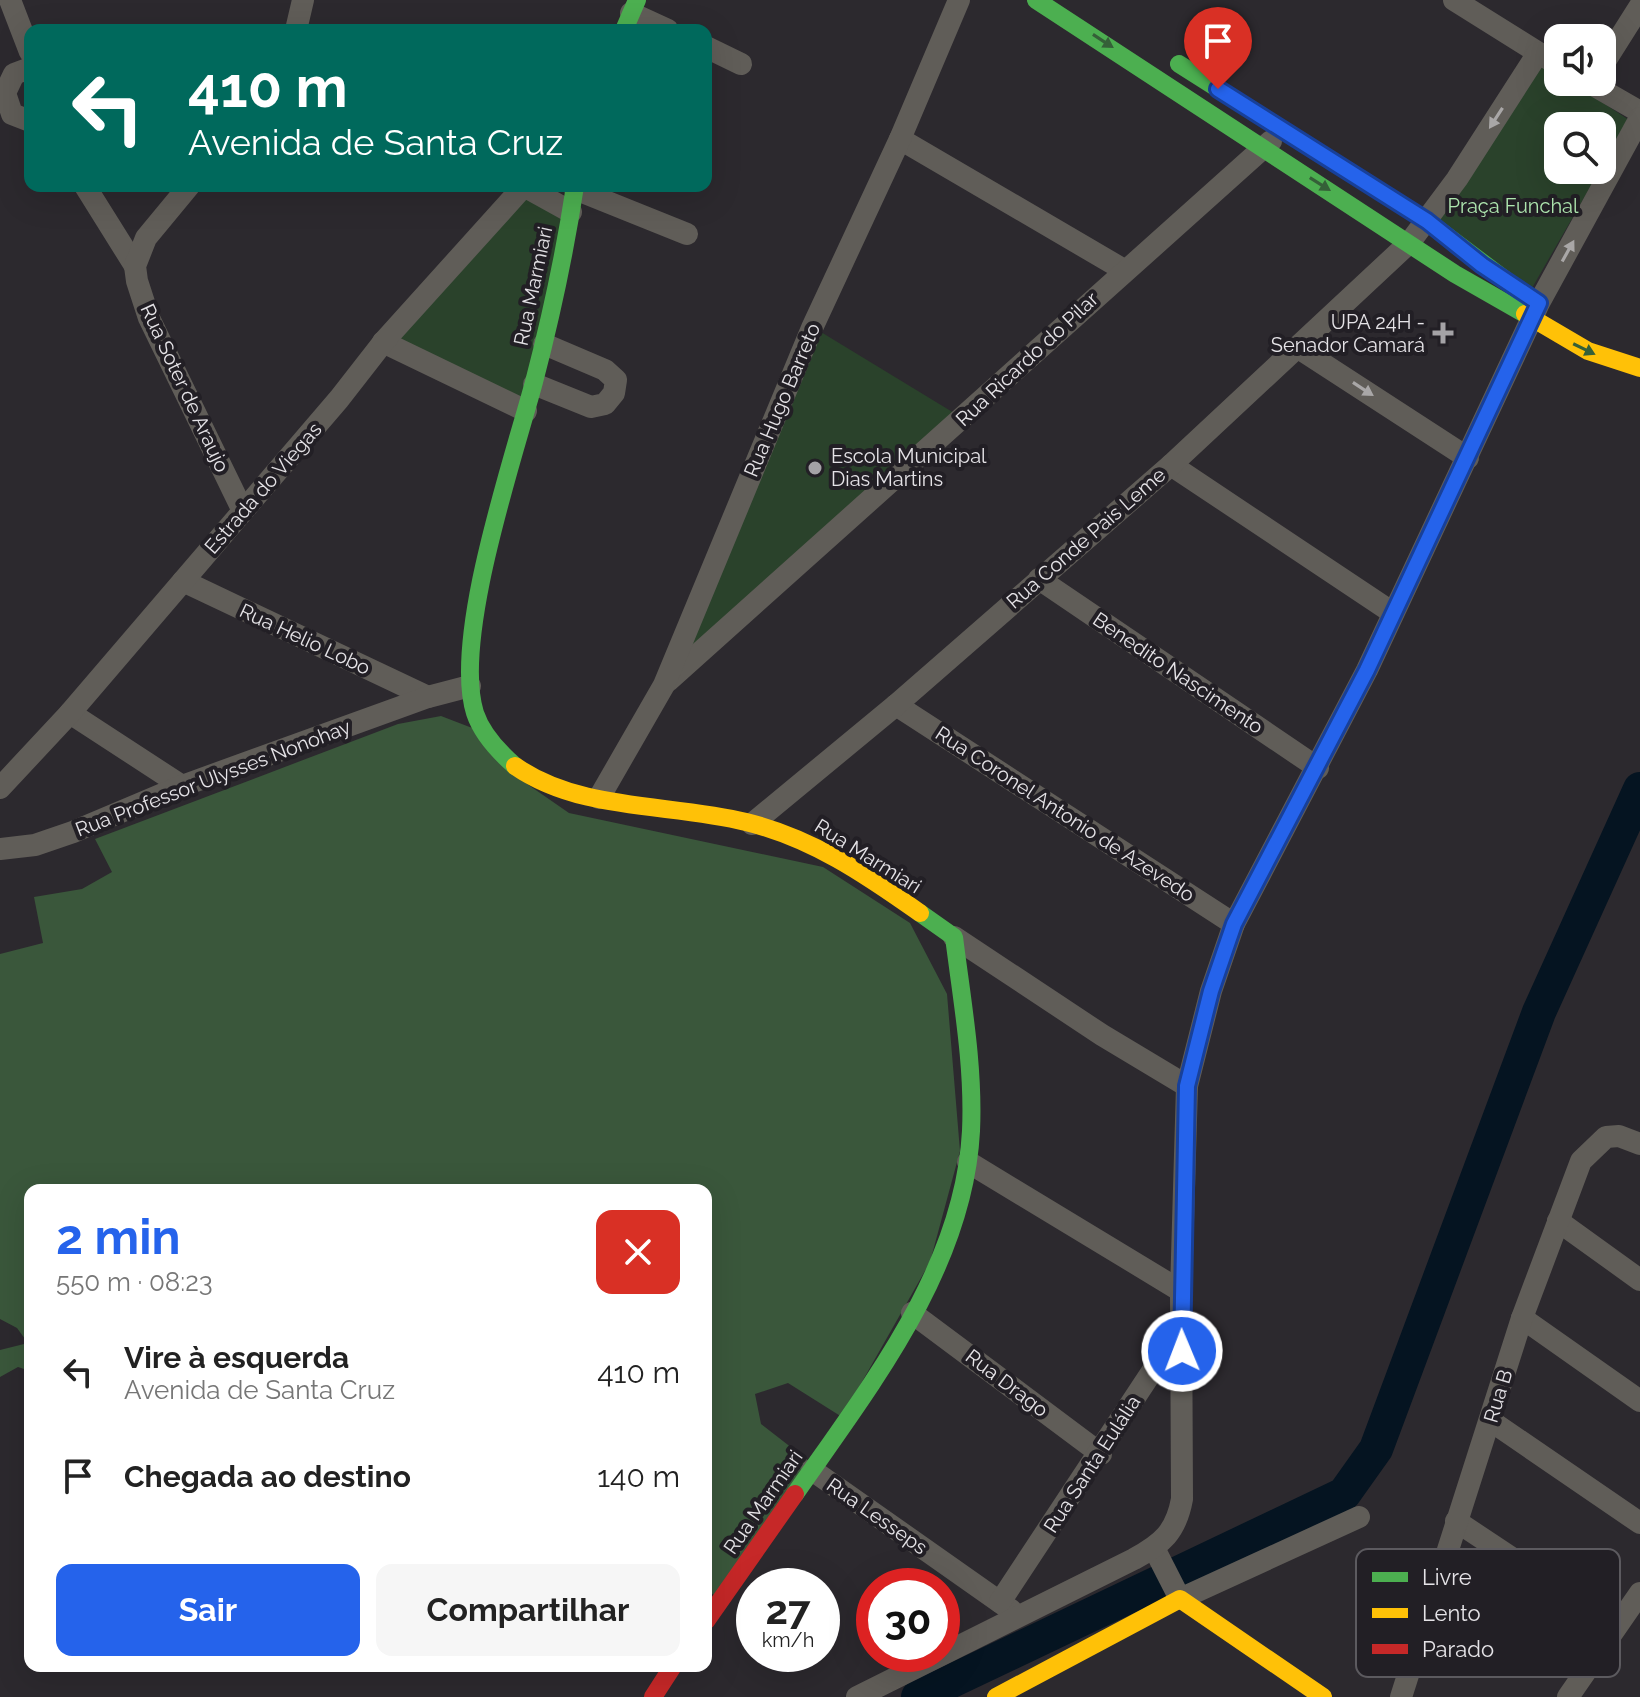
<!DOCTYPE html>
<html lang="pt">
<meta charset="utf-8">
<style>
body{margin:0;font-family:Raleway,sans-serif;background:#f6f6f6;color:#222;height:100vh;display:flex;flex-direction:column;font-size:30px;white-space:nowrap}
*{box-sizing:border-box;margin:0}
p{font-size:26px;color:#767676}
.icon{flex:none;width:44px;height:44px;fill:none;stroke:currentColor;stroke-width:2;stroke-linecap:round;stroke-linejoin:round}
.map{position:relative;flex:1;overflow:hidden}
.panel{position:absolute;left:24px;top:1184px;width:688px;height:488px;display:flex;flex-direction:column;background:#fff;border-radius:16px;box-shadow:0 8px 32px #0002}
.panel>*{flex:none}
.hud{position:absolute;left:24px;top:24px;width:688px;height:168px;border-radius:16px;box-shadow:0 8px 32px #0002;background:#00695c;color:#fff;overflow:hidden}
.fabs{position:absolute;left:1544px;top:24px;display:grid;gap:16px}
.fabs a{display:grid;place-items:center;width:72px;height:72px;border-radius:16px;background:#fff;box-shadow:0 8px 32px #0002;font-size:40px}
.speed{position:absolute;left:736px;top:1568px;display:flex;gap:16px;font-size:40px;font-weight:700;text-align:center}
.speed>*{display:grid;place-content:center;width:104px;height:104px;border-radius:50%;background:#fff;box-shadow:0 8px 32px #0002;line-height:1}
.speed small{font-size:20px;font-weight:400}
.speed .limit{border:12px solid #d22;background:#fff;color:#111}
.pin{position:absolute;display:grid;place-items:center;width:68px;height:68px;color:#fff;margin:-82px -34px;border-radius:50% 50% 50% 0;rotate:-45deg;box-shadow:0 0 8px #0007}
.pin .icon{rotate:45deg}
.me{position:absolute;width:88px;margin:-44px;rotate:359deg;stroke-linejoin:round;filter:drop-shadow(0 0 6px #0008)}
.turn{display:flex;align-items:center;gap:28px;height:168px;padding:0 32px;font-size:36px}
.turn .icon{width:104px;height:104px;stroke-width:2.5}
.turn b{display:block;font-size:56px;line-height:68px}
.round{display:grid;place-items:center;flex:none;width:84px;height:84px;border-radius:16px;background:#f6f6f6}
.overview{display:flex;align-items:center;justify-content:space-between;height:136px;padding:0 32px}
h1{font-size:48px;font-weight:700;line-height:60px;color:#2563eb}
.action{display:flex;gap:16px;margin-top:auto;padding:16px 32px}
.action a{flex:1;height:92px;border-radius:16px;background:#2563eb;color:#fff;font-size:32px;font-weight:700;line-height:92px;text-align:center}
.action a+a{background:#f6f6f6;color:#222}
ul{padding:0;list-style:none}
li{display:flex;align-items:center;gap:24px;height:104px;padding:0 32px}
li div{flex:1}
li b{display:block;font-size:30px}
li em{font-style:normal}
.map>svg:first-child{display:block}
.green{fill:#2a422b}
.forest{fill:#3a573b}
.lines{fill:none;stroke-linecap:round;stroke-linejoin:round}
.river{stroke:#051421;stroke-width:34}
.street{stroke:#605d58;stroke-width:22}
.fast{stroke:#4caf50;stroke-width:18}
.slow{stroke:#ffc107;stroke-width:18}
.jam{stroke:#c62828;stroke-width:18}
.oneway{fill:#356038}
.oneway2{fill:#a9a7a7}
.route-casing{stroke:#184099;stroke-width:20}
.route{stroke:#2563eb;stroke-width:14}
.poi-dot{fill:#a4a2a6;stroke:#221f25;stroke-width:3}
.labels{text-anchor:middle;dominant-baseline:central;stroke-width:8;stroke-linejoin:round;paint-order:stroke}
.park-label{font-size:20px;fill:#aee6af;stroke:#221f25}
.street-label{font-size:20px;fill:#e5e3e7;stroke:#221f25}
.poi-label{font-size:20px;fill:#e5e3e7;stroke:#221f25;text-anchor:end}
.key{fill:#221f25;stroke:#5c5a5f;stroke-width:2}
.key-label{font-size:22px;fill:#e5e3e7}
</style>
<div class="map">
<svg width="1640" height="1697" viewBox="0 0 1640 1697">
<rect width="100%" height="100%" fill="#2c292e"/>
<g class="green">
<path d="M1540,62l18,12v8h13l58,38 -27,47v-41h-44v44h42l-68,118 -103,-67z"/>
<path d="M526,193l38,20 -38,190 -132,-60z"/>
<path d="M816,329l143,87 -286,254z"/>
</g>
<path class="forest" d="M441,716l39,15 37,46 52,36 254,54 87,56 37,71 13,157 -30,111 -88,155 -54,-34 -33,11 6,30 49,38 -95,134 -9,-7v-399h-676v181l-12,-4 -18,10v-27l28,-7 -11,-15 -17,-9v-365l43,-11 -9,-46 48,-8 30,-17 -17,-33 303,-115z"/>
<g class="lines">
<path class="river" d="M918,1697l426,-203 32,-45 163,-437 101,-223"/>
<g class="street">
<path d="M10,0l20,52"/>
<path d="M1454,0l104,65"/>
<path d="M631,13l37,17"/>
<path d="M296,30l7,-30"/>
<path d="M706,47l35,17"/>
<path d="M1602,66l38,-60"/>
<path d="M30,68l-16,6 -9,19 7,21 18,7"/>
<path d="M1588,82l52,30"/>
<path d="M900,139l224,131"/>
<path d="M85,186l50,80"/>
<path d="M189,186l-43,52 -11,28 2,15 12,37 93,191"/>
<path d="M575,189l112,45"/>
<path d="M383,342l143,69"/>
<path d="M1297,347l171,111"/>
<path d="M534,384l57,23 14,-3 9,-11 2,-13 -11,-10 -61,-26"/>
<path d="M1171,465l222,148"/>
<path d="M1039,579l279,189"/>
<path d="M183,581l245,116"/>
<path d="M668,681l603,-540"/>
<path d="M896,705l338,219"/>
<path d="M70,713l112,73"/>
<path d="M0,788l70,-75 269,-314 46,-59 139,-154 47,26"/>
<path d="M599,798l65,-113 148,-357 88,-189 59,-139"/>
<path d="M752,824l144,-119 275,-240 239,-223 47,-63 81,-126"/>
<path d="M0,849l35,-4 38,-13 109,-46 246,-89 42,-11"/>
<path d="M954,937l148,98 85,51"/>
<path d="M968,1162l213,129"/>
<path d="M1558,1221l82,59"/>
<path d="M912,1313l189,141"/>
<path d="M1522,1318l118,83"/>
<path d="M1491,1421l149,102"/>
<path d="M812,1470l199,140"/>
<path d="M1456,1521l160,106"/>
<path d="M1154,1548l26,51 179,-82"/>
<path d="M1000,1602l182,-276"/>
<path d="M857,1697l277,-138c28,-15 42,-27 48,-60l-1,-208 6,-205 24,-95 23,-67 133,-254 172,-367 101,-185"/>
<path d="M1401,1697l121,-379 59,-157 25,-24 13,-1 21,8"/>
<path d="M1568,1697l72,-104"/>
</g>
<g class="fast">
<path d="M1036,0l419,274 70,40"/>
<path d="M624,30l13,-30"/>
<path d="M1179,64l248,157 81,61"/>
<path d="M515,766c-16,-14 -33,-32 -40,-53 -23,-74 38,-253 59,-331 17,-65 31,-130 41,-196"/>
<path d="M795,1494c75,-108 169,-226 176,-363 3,-65 -9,-130 -17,-194l-34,-24"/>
</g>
<g class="slow">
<path d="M1525,314l63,37 52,17"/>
<path d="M515,766c66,46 156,37 231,56 66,16 119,52 174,91"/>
<path d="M996,1697l184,-98 143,98"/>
</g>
<g class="jam">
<path d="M706,1621l89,-127"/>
<path d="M653,1697l20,-31"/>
</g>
</g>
<defs><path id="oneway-solid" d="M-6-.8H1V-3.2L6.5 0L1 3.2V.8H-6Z" transform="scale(2)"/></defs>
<g class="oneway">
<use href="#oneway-solid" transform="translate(1103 41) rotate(33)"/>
<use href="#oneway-solid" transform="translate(1320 184) rotate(32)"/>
<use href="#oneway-solid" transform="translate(1584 349) rotate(26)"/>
</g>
<g class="oneway2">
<use href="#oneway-solid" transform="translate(1496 118) rotate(123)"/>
<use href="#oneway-solid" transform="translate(1568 251) rotate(-61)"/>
<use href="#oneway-solid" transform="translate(1363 389) rotate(33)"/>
</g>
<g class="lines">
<defs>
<path id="route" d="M1182,1351l5,-265 24,-95 23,-67 133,-254 172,-367 -57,-38 -55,-44 -209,-132"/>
</defs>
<use href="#route" class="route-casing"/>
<use href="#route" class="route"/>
</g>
<g class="poi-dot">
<path d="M1439 321h8v8h8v8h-8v8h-8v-8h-8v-8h8z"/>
<circle cx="815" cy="468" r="8"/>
</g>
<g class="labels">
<g class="park-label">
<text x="1513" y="206">Praça Funchal</text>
</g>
<g class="street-label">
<text transform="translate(533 286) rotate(-78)">Rua Marmiari</text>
<text transform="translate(1027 359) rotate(-43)">Rua Ricardo do Pilar</text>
<text transform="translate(185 388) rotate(65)">Rua Soter de Araujo</text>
<text transform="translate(782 400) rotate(-67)">Rua Hugo Barreto</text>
<text transform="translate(263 488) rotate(-49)">Estrada do Viegas</text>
<text transform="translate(1086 538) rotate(-41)">Rua Conde Pais Leme</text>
<text transform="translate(305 639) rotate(25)">Rua Helio Lobo</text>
<text transform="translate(1178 673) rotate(34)">Benedito Nascimento</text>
<text transform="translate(213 778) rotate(-21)">Rua Professor Ulysses Nonohay</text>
<text transform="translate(1065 814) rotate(33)">Rua Coronel Antonio de Azevedo</text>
<text transform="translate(868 856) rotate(32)">Rua Marmiari</text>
<text transform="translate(1007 1383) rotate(37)">Rua Drago</text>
<text transform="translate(1498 1396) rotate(-73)">Rua B</text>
<text transform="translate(1092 1464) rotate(-57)">Rua Santa Eulália</text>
<text transform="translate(763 1502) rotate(-55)">Rua Marmiari</text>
<text transform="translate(877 1516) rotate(35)">Rua Lesseps</text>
</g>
<g class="poi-label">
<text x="1425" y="322">UPA 24H -<tspan x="1425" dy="23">Senador Camará</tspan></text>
<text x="831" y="456" text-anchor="start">Escola Municipal<tspan x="831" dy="23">Dias Martins</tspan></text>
</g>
</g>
<rect x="1356" y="1549" width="264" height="128" rx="12" class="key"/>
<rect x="1372" y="1572" width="36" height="10" fill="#4caf50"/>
<rect x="1372" y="1608" width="36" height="10" fill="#ffc107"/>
<rect x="1372" y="1644" width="36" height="10" fill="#c62828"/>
<g class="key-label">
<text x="1422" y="1585">Livre</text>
<text x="1422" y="1621">Lento</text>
<text x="1422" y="1657">Parado</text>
</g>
</svg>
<div class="fabs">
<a><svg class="icon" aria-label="sound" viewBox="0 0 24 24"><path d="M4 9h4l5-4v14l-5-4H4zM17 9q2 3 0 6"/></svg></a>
<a><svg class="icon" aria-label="search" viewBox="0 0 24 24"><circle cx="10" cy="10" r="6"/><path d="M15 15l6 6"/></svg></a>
</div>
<div class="speed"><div>27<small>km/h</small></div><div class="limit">30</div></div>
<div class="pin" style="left:1218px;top:89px;background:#d93025"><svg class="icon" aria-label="arrive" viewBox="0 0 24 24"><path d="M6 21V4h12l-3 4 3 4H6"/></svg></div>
<svg class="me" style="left:1182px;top:1351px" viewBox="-20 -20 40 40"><circle r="17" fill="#2563eb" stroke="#fff" stroke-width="3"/><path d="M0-11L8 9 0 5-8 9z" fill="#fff"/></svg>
<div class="hud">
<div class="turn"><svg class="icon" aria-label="left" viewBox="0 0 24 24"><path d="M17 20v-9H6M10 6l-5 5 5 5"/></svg><div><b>410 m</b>Avenida de Santa Cruz</div></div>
</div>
<section class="panel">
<div class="overview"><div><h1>2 min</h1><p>550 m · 08:23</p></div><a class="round" style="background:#d93025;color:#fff"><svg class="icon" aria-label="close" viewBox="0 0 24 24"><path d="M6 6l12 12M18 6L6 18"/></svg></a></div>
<ul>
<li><svg class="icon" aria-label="left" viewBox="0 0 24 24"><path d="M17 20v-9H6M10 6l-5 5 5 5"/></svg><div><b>Vire à esquerda</b><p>Avenida de Santa Cruz</p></div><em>410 m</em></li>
<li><svg class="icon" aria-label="arrive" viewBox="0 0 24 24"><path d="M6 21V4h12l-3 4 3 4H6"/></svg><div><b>Chegada ao destino</b></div><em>140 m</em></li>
</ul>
<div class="action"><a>Sair</a><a>Compartilhar</a></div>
</section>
</div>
